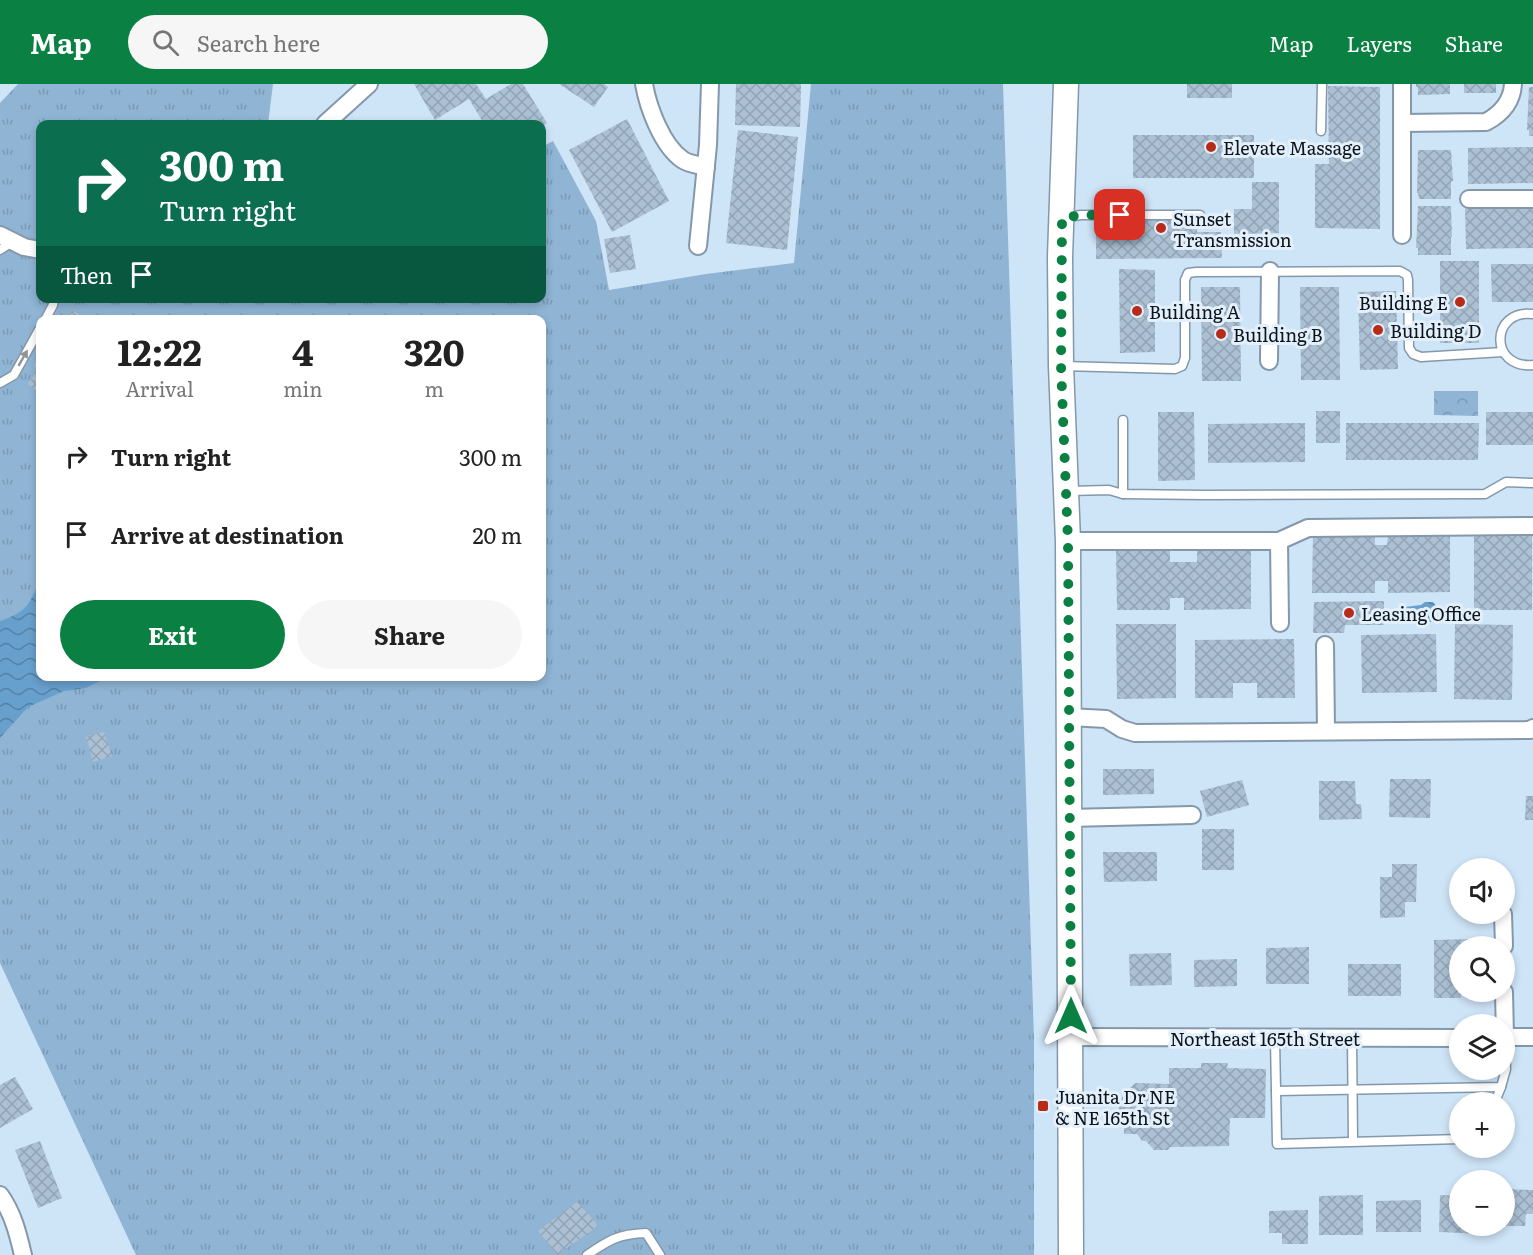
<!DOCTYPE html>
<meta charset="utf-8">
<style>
body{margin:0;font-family:Literata,serif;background:#f6f6f6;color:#222;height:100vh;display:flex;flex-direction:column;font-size:22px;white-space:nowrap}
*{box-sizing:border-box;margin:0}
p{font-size:20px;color:#767676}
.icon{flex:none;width:33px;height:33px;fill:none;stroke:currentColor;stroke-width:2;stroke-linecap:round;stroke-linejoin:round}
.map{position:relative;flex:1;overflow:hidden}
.sheet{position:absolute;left:36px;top:231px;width:510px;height:366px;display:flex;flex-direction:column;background:#fff;border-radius:12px;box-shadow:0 3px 9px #0003}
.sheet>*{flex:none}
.guide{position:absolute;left:36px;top:36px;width:510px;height:183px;border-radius:12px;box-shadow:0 3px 9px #0003;background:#0b6e4f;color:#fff;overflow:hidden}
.controls{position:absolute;left:1449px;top:774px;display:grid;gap:12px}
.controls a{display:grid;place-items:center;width:66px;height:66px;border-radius:50%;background:#fff;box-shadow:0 3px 9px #0003;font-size:30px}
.pin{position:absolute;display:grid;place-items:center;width:51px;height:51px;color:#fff;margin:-26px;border-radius:12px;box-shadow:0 3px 9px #0006}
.me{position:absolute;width:66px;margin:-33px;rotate:0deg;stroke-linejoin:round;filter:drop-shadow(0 0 4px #0008)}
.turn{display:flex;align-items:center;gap:21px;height:126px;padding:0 24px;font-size:27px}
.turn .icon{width:78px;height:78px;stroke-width:2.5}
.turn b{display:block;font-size:42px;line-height:51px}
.then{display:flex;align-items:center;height:57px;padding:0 24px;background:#0003;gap:12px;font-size:22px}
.eta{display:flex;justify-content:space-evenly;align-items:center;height:102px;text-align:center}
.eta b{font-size:36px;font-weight:700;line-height:42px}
.action{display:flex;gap:12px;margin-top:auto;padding:12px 24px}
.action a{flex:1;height:69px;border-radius:36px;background:#0b8043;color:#fff;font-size:24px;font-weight:700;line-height:69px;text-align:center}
.action a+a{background:#f6f6f6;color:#222}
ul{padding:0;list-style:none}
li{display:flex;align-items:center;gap:18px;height:78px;padding:0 24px}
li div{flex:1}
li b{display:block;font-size:22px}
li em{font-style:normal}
header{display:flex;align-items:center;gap:36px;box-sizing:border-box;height:84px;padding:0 30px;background:#0b8043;color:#fff}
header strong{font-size:28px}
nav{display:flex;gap:33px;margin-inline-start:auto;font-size:21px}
.search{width:420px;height:54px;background:#f6f6f6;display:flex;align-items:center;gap:15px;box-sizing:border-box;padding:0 21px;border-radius:33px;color:#767676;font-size:22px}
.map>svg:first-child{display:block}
.grass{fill:url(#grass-tufts);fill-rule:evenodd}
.forest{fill:url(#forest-crowns)}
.water{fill:url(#water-waves)}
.building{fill:url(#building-cross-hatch)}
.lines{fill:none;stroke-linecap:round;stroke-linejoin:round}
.service-casing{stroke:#8498aa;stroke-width:11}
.minor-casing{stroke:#8498aa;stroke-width:20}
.secondary-casing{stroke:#8498aa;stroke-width:27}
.service{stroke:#fff;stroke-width:8}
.minor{stroke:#fff;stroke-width:16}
.secondary{stroke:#fff;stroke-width:24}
.oneway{fill:#929598}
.route{stroke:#0b8043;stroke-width:10;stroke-dasharray:0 18}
.poi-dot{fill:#b82b19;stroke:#e3f0fc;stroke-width:2}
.labels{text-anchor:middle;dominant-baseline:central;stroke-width:6;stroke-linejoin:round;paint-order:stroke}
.poi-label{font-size:18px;fill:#0c141a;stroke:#e3f0fc;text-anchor:start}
.street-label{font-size:18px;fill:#0c141a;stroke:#e3f0fc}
</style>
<header>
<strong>Map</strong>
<div class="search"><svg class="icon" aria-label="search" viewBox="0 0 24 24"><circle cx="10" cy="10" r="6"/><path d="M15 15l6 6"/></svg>Search here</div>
<nav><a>Map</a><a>Layers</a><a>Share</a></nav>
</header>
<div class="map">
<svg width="1533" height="1171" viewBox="0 0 1533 1171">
<defs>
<pattern id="grass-tufts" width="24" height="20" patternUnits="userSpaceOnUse" patternTransform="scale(1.5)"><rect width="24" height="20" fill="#8fb4d4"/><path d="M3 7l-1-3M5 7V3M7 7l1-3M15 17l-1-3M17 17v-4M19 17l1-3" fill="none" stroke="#7a9ab5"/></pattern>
<pattern id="forest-crowns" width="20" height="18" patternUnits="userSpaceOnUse" patternTransform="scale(1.5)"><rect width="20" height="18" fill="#8fb4d4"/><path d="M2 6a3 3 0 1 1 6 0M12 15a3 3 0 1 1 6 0" fill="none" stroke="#7a9ab5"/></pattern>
<pattern id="water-waves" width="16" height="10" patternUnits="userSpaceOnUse" patternTransform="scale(1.5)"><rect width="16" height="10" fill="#68a0cd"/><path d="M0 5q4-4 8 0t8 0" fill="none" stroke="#5481a6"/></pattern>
<pattern id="building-cross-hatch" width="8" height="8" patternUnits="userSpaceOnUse" patternTransform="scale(1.5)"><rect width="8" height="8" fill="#abc0d3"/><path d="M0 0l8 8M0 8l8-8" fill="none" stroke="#92a4b5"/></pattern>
</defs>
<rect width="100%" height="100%" fill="#cee4f7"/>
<path class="grass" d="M18,0h255l-5,40h-228v174h502v-151l11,-6 43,80 13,69 97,-16 88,-11 17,-179h192l31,955v216h-898l-136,-292v-860zM40,236h502v356h-502z"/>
<path class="forest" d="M1434,307h44v25l-44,-1z"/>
<g class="water">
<path d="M40,496v96l65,1 -3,3 -16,8 -22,3 -36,16 -28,31v-117c28,-10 28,-15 40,-41z"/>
<path d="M1425,518h8l3,4v11l-5,5h-6l-2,-4 -17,-1 -1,-10 16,-2z"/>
</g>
<g class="building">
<path d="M414,0h62l10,15 25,-15h12l24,39 -5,3v-2h-58l-15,-25 -34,21z"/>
<path d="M559,0h45l4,3 -14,20z"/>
<path d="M736,0h65l-1,43 -65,-2z"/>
<rect x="1187" y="0" width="45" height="14"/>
<path d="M1416,0h34v10l-32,1v-8h-2z"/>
<rect x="1464" y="0" width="32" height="9"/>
<path d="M1328,2l52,1v142l-65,-1v-64h14z"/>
<path d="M1529,3h4v49h-4v-6h-2z"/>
<path d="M627,35l42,82 -57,31 -43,-82z"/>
<path d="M738,46l60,7 -11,113 -61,-7z"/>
<rect x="1133" y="51" width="121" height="43"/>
<path d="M1533,63v36l-65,1v-36z"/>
<path d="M1418,66h33l2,31h-2v18h-32l-1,-6h-1z"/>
<path d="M1252,98h27v51l-45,1v-25h18z"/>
<path d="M1533,121v43l-67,1 -1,-43z"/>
<path d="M1418,122h33l1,31h-1v18h-33v-7h-2z"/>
<path d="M1123,136h75l-1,12h24l1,26 -126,1v-37h7v3h20z"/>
<path d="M630,151l6,34 -26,4 -6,-34z"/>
<rect x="1440" y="177" width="39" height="82"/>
<path d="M1491,180h42v38h-41z"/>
<path d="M1119,185l36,1v82l-35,1z"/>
<path d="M1201,203h39l1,94h-39z"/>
<path d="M1300,203h39l1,93h-39z"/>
<path d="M1396,207l2,78 -38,1 -2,-78z"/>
<path d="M72,226l16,10h-22z"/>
<path d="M40,271v38l-12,-9 9,-16 -3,-2z"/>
<rect x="1316" y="327" width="24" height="32"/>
<path d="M1158,328h36l1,68 -37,1z"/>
<rect x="1486" y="328" width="47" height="33"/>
<path d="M1305,339v39l-97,1v-39z"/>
<path d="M1346,339h133l-1,37h-132z"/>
<path d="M1532,449v77h-58v-76z"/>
<path d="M1313,450l62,1v10h12l1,-11h62v58l-62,1v-12h-13v12h-63z"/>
<path d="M1251,465v60l-67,1v-12h-14v12h-53l-1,-60h54v12h27v-12z"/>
<path d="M1384,517v24h-39l-1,8h-31l1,-31z"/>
<path d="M1116,540h60v74l-59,1z"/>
<path d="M1455,540l58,1 -1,75 -58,-1z"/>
<path d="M1436,550l1,58 -75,1 -1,-58z"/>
<path d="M1294,555l1,59h-38v-15h-24v15h-38v-58z"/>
<path d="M104,648l8,24 -19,6 -7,-26z"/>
<path d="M1103,685h51v25l-51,1z"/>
<path d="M1390,695h41l-1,39 -41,-1z"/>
<path d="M1242,696l7,25 -42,12 -7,-26z"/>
<path d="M1319,697h36l1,23h5l1,15 -43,1z"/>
<path d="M1526,712h7v24h-8z"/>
<rect x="1202" y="745" width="32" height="41"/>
<path d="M1103,768h54v29l-53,1z"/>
<path d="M1392,780h25l-1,38h-11v15l-25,1v-41h12z"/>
<path d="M1473,855v7h-13l1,52h-27v-58z"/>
<path d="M1309,863v37h-43v-36z"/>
<path d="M1171,869l1,32 -42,1 -1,-32z"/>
<path d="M1237,875v27l-43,1v-27z"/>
<rect x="1348" y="880" width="53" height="32"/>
<path d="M1201,979h27l-1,5 39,1 -1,49h-35l-1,28 -59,1 -2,3h-14l-8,-9h-4l-5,-7h-13v-21l-6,-2 5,-16 12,-12 34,1v-16h32z"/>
<path d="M15,993l18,32 -33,19v-43z"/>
<path d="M40,1057l22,57 -24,10 -23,-58z"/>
<path d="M1504,1105l29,1v24h-7l-1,12h-21z"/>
<path d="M1363,1111v40h-44v-39z"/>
<path d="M1440,1111l20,1v30h22v8l-43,-2z"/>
<path d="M1421,1116v32h-45v-31z"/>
<path d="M578,1117l20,25 -41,29 -19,-24z"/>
<path d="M1308,1126v34h-26v-11h-13v-22z"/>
</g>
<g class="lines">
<defs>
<g id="service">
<path d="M1321,47l1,-47"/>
<path d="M1062,134l19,-3h119"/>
<path d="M0,166l12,-8"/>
<path d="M1533,230c-43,-5 -44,55 0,51"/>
<path d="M45,236l8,-15 1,-7"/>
<path d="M1062,282l113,3 7,-3 3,-8v-78l3,-7 8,-1 204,-1 7,4 1,5 1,68 4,6 8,3 82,-5"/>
<path d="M0,299l14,-8 26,-47"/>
<path d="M1069,407l40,-1 14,4 82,1 280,-1 21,-12 27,1"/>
<path d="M1123,410v-74"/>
<path d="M1352,954l1,103"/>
<path d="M1275,955l1,52 225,-4 5,-18 -1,-32"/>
<path d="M1276,1007l1,53 183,-5"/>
<path d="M1495,1018l6,-15"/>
<path d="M587,1171c22,-15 31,-21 59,-22l14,22"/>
</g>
<g id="minor">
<path d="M644,0c4,23 18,62 39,76 6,4 16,5 23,7"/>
<path d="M1402,39l84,-1c15,-8 26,-20 27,-38"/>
<path d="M325,40l44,-40"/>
<path d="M1469,115h64"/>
<path d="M0,151l24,12 16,3"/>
<path d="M1402,151v-151"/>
<path d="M698,162l10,-101 2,-61"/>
<path d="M1269,277l1,-90"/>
<path d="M1068,457h211l29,-13 225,-2"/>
<path d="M1279,457l1,82"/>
<path d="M1325,561l1,86"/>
<path d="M1069,633l37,2 16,10 13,4 395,-3 3,-2"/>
<path d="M1069,734l123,-3"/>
<path d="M1503,830l1,32"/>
<path d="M1504,908l1,45"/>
<path d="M1071,953l389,1"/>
<path d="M1504,953h29"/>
<path d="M0,1111c13,18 18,39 23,60"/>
</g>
<path id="secondary" d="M1066,0l-6,173 1,109 7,175 3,714"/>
</defs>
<use href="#service" class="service-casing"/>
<use href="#minor" class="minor-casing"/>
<use href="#secondary" class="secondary-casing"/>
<use href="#service" class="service"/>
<use href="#minor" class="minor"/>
<use href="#secondary" class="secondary"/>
</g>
<defs><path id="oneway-solid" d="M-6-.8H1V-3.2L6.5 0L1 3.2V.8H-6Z" transform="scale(1.5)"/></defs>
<use class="oneway" href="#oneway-solid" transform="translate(23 274) rotate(-60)"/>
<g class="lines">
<path class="route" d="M1071,932l-3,-474 -7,-176 1,-148 19,-3h39"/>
</g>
<g class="poi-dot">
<circle cx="1211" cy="63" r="6"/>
<circle cx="1161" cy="144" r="6"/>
<circle cx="1460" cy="218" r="6"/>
<circle cx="1137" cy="227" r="6"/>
<circle cx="1378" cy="246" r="6"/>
<circle cx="1221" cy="250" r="6"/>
<circle cx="1349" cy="529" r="6"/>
<rect x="1037" y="1016" width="12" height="12" rx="3"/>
</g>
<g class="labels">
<g class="poi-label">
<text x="1223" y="63">Elevate Massage</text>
<text x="1173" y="134">Sunset<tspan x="1173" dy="21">Transmission</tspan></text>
<text x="1448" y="218" text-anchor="end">Building E</text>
<text x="1149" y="227">Building A</text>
<text x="1390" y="246">Building D</text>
<text x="1233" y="250">Building B</text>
<text x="1361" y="529">Leasing Office</text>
<text x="1055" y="1012">Juanita Dr NE<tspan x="1055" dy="21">&amp; NE 165th St</tspan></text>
</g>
<g class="street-label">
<text x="1265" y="954">Northeast 165th Street</text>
</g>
</g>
</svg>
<div class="controls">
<a><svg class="icon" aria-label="sound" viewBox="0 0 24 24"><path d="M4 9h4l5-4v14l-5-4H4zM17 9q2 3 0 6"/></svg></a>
<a><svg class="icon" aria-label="search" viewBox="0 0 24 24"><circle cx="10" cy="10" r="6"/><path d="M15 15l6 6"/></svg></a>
<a><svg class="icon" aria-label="layers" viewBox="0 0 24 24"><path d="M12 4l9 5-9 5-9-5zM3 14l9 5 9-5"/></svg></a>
<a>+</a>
<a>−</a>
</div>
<div class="pin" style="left:1120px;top:131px;background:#d93025"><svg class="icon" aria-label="arrive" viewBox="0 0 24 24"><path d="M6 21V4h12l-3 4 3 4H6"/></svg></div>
<svg class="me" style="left:1071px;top:932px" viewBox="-20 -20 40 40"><path d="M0-17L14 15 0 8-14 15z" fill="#0b8043" stroke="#fff" stroke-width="4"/></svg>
<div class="guide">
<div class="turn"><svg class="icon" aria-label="right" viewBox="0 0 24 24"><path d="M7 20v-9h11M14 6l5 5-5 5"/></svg><div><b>300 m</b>Turn right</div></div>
<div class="then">Then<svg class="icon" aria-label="arrive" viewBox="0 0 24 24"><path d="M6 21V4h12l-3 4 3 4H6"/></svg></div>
</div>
<section class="sheet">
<div class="eta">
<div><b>12:22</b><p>Arrival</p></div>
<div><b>4</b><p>min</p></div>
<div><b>320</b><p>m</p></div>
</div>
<ul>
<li><svg class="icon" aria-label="right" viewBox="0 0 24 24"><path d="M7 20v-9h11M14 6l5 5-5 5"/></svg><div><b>Turn right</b></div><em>300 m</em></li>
<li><svg class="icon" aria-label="arrive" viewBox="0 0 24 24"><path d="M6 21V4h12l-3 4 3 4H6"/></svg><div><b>Arrive at destination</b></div><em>20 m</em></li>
</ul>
<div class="action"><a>Exit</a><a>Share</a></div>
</section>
</div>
